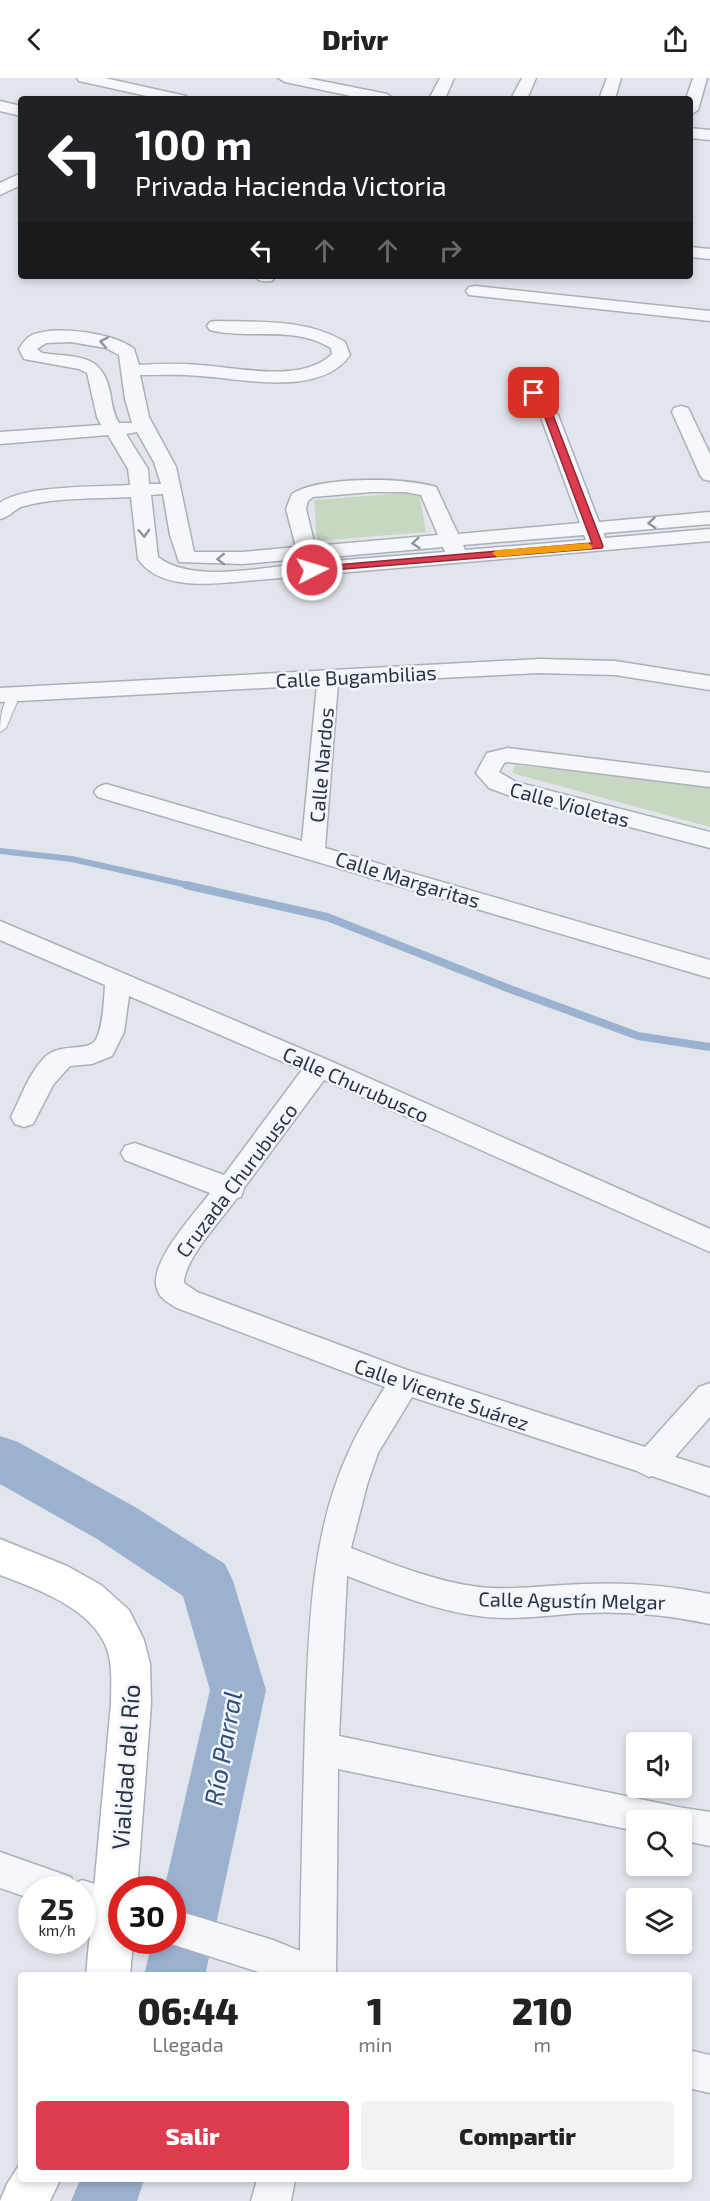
<!DOCTYPE html>
<html lang="es">
<meta charset="utf-8">
<style>
body{margin:0;font-family:"Exo 2",sans-serif;background:#f2f2f2;color:#222;height:100vh;display:flex;flex-direction:column;font-size:22px;white-space:nowrap}
*{box-sizing:border-box;margin:0}
p{font-size:20px;color:#767676}
.icon{flex:none;width:33px;height:33px;fill:none;stroke:currentColor;stroke-width:2;stroke-linecap:round;stroke-linejoin:round}
.map{position:relative;flex:1;overflow:hidden}
.sheet{position:absolute;left:18px;top:1894px;width:674px;height:210px;display:flex;flex-direction:column;background:#fff;border-radius:6px;box-shadow:0 3px 9px #0003}
.sheet>*{flex:none}
.hud{position:absolute;left:18px;top:18px;width:675px;height:183px;border-radius:6px;box-shadow:0 3px 9px #0003;background:#202124;color:#fff;overflow:hidden}
.buttons{position:absolute;left:626px;top:1654px;display:grid;gap:12px}
.buttons a{display:grid;place-items:center;width:66px;height:66px;border-radius:6px;background:#fff;box-shadow:0 3px 9px #0003;font-size:30px}
.speed{position:absolute;left:18px;top:1798px;display:flex;gap:12px;font-size:30px;font-weight:700;text-align:center}
.speed>*{display:grid;place-content:center;width:78px;height:78px;border-radius:50%;background:#fff;box-shadow:0 3px 9px #0003;line-height:1}
.speed small{font-size:15px;font-weight:400}
.speed .limit{border:9px solid #d22;background:#fff;color:#111}
.pin{position:absolute;display:grid;place-items:center;width:51px;height:51px;color:#fff;margin:-26px;border-radius:12px;box-shadow:0 3px 9px #0006}
.me{position:absolute;width:66px;margin:-33px;rotate:85deg;stroke-linejoin:round;filter:drop-shadow(0 0 4px #0008)}
.turn{display:flex;align-items:center;gap:21px;height:126px;padding:0 18px;font-size:27px}
.turn .icon{width:78px;height:78px;stroke-width:2.5}
.turn b{display:block;font-size:42px;line-height:51px}
.lanes{display:flex;align-items:center;height:57px;padding:0 18px;background:#0003;justify-content:center;gap:30px;direction:ltr}
.lanes .off{opacity:.35}
.eta{display:flex;justify-content:space-evenly;align-items:center;height:102px;text-align:center}
.eta b{font-size:36px;font-weight:800;line-height:42px}
.cta{display:flex;gap:12px;margin-top:auto;padding:12px 18px}
.cta a{flex:1;height:69px;border-radius:6px;background:#dd3b4e;color:#fff;font-size:24px;font-weight:800;line-height:69px;text-align:center}
.cta a+a{background:#f2f2f2;color:#222}
header{display:flex;justify-content:space-between;align-items:center;height:78px;padding:0 18px;background:#fff;font-size:27px;font-weight:800}
.map>svg:first-child{display:block}
.green{fill:#c7d7c2}
.lines{fill:none;stroke-linecap:round;stroke-linejoin:round}
.stream-far1{stroke:#9ab2cf;stroke-width:6}
.stream{stroke:#9ab2cf;stroke-width:8}
.river{fill:#9ab2cf;fill-rule:evenodd}
.service-casing{stroke:#aab0ba;stroke-width:2}
.minor-casing{stroke:#aab0ba;stroke-width:3}
.secondary-casing{stroke:#aab0ba;stroke-width:3}
.service{fill:#f5f7fa;fill-rule:evenodd}
.minor{fill:#f5f7fa;fill-rule:evenodd}
.secondary{fill:#fff;fill-rule:evenodd}
.oneway{stroke:#8e94a0}
.route{fill:#dd3b4e;stroke:#902633;stroke-width:1.5}
.slow{fill:#f59e0b}
.labels{text-anchor:middle;dominant-baseline:central;stroke-width:5;stroke-linejoin:round;paint-order:stroke}
.street-label{font-size:20px;fill:#283246;stroke:#f2f5f9}
.near-street-label{font-size:24px;fill:#283246;stroke:#f2f5f9}
.near-water-label{font-size:26px;font-style:italic;fill:#2d4f7f;stroke:#f2f5f9}
</style>
<header><svg class="icon" aria-label="back" viewBox="0 0 24 24"><path d="M15 5l-7 7 7 7"/></svg>Drivr<svg class="icon" aria-label="share" viewBox="0 0 24 24"><path d="M12 15V3M7 8l5-5 5 5M5 13v7h14v-7"/></svg></header>
<div class="map">
<svg width="710" height="2123" viewBox="0 0 710 2123">
<rect width="100%" height="100%" fill="#e2e6ec"/>
<g class="green">
<path d="M419,414l7,40 -109,9 -3,-41z"/>
<path d="M515,687l195,22v40l-198,-54z"/>
</g>
<g class="lines">
<path class="stream-far1" d="M0,773l72,8 120,27"/>
<path class="stream" d="M186,807l141,32 183,72 128,47 72,11"/>
<g class="river">
<path d="M0,1358l18,6 117,65 90,57 8,17 33,109 -61,286h-61l8,-35h20v-51h-8l46,-200 -27,-94 -86,-57 -97,-55z"/>
<path d="M80,2102h64l-7,21h-66z"/>
</g>
<defs>
<path id="service" d="M15,614l5,3 -14,33 -6,4c0,-13 2,-35 15,-40z"/>
<g id="minor">
<path d="M77,0h28l81,18 3,3h-29l-81,-18z"/>
<path d="M278,0h29l80,16 8,5h-30l-80,-17z"/>
<path d="M440,0h14l-9,21h-16z"/>
<path d="M522,0h14l-9,21h-16z"/>
<path d="M607,0h14l-6,21h-16z"/>
<path d="M693,0h14l-9,32 -8,5v-16h-4z"/>
<path d="M0,23l21,5v10l-21,-5z"/>
<path d="M690,50l20,2v10l-20,-2z"/>
<path d="M21,95v12l-21,10v-12z"/>
<path d="M690,169l20,2v10l-20,-2z"/>
<path d="M254,198h20l1,1 -3,4c-7,1 -13,1 -18,-5z"/>
<path d="M475,208l235,25v10l-241,-26 -3,-4 3,-4z"/>
<path d="M216,243c43,1 91,-2 129,21l5,13c-29,42 -106,24 -150,21 -20,-2 -40,-1 -60,-1l9,42 27,50 18,85h49l53,-5 -10,-38 6,-15c26,-18 114,-17 144,-7l22,47 122,-11 -40,-108 -15,-22 2,-4h14l17,26 41,107 111,-10v12l-106,9 1,5 105,-9v12l-465,40c-33,3 -85,10 -107,-22l-7,-62c-34,2 -73,0 -107,9 -9,2 -14,11 -24,13v-16c23,-18 99,-16 130,-18l-2,-16 -20,-34 -108,9v-12l101,-7 -4,-8 -10,-44 -8,-4 -55,-10 -5,-10c3,-5 7,-11 13,-14 23,-10 83,-2 102,14l5,16c20,-1 40,-2 60,0 38,2 102,19 133,-11l-1,-6c-38,-23 -81,-8 -121,-18l-3,-4 3,-4zM71,264l35,6 13,7 6,44 7,24h-13c-6,-9 -7,-20 -9,-31 -8,-40 -34,-34 -68,-39l-5,-4 9,-6zM137,354l17,30 7,22h-12l-1,-15 -22,-35zM371,414h34l16,3 17,40 -123,11 -9,-37 2,-8 5,-4zM163,416l7,41 9,27 64,2 56,-5 1,5c-41,4 -109,19 -142,-7l-7,-62zM584,457l2,5 -121,10 -2,-5zM443,469l2,5 -125,10 -1,-4z"/>
<path d="M681,328l7,2 2,4 20,42v27l-7,-2 -3,-4 -28,-63 2,-4z"/>
<path d="M540,581l75,2 95,15v14l-95,-15 -75,-2 -202,10 -13,165 385,112v18l-612,-181 -4,-5 4,-5 8,-3 196,57 15,-156 -317,17v-14z"/>
<path d="M508,670l202,25v14l-202,-25 -4,1 -5,9 17,10 194,50v16l-202,-53 -19,-7 -13,-15 11,-20z"/>
<path d="M0,843l328,139 382,169v23l-386,-172 -80,108 -3,9 -4,1c-14,20 -53,61 -53,85l13,9 213,79 235,76 54,-60 11,-4v34l-35,40 35,11v28l-58,-20 -3,1 -12,-6 -225,-74 -34,56 -11,32 -16,63c41,16 83,33 127,39 35,4 70,-2 105,-3 43,-2 85,1 127,10v30c-42,-9 -84,-13 -127,-11 -35,2 -70,8 -105,3 -45,-6 -88,-24 -131,-40l-8,160 339,71 32,5v34l-29,-6v-19h-45v10l-298,-62 -2,207h-65l-109,-35h10v-32l101,31 27,11c1,-74 3,-149 5,-223 4,-94 4,-191 44,-277 10,-23 23,-43 36,-64l-208,-79c-8,-5 -17,-9 -20,-19 -9,-26 38,-76 53,-96l-85,-33 -4,-7 4,-7 10,-3 89,32 78,-105 -173,-74 -5,36 -12,24 -20,8 -22,2 -17,19 -20,39 -9,3 -9,-3 -4,-7c10,-20 18,-44 34,-60 16,-14 37,-6 48,-14 10,-8 11,-45 12,-58l-105,-45z"/>
<path d="M0,1774l71,25 2,7 9,-4 40,13v36l-40,-13v-26h-50v9l-32,-11z"/>
<path d="M688,1972l22,5v38l-22,-5z"/>
<path d="M257,2102h38l-4,21h-40z"/>
</g>
<g id="secondary">
<path d="M0,1461l67,27 34,19 28,25 15,30 6,24 1,40 -14,186h-15v51h11l-3,35h-44l25,-272c0,-18 2,-38 -4,-55 -15,-41 -70,-60 -107,-74z"/>
<path d="M21,2084v18h39l-10,21h-50l7,-17z"/>
</g>
</defs>
<use href="#service" class="service-casing"/>
<use href="#minor" class="minor-casing"/>
<use href="#secondary" class="secondary-casing"/>
<use href="#service" class="service"/>
<use href="#minor" class="minor"/>
<use href="#secondary" class="secondary"/>
</g>
<defs><path id="oneway-chevron" d="M-2-3.5L2.5 0L-2 3.5" fill="none" stroke-width="1.6" stroke-linecap="round" stroke-linejoin="round" transform="scale(1.5)"/></defs>
<g class="oneway">
<use href="#oneway-chevron" transform="translate(104 264) rotate(-170)"/>
<use href="#oneway-chevron" transform="translate(652 445) rotate(175)"/>
<use href="#oneway-chevron" transform="translate(144 455) rotate(87)"/>
<use href="#oneway-chevron" transform="translate(416 465) rotate(175)"/>
<use href="#oneway-chevron" transform="translate(221 481) rotate(179)"/>
</g>
<path class="route" d="M530,313h7l16,24 50,131 -1,2 -294,24v-4l4,-1 280,-24 -48,-128 -15,-22z"/>
<path class="slow" d="M588,465l5,4 -2,2 -94,8 -5,-4 5,-3z"/>
<g class="labels">
<g class="street-label">
<text transform="translate(356 598) rotate(-3)">Calle Bugambilias</text>
<text transform="translate(321 687) rotate(-85)">Calle Nardos</text>
<text transform="translate(570 726) rotate(15)">Calle Violetas</text>
<text transform="translate(408 801) rotate(17)">Calle Margaritas</text>
<text transform="translate(356 1006) rotate(24)">Calle Churubusco</text>
<text transform="translate(236 1102) rotate(-53)">Cruzada Churubusco</text>
<text transform="translate(442 1316) rotate(19)">Calle Vicente Suárez</text>
<text transform="translate(572 1522) rotate(1)">Calle Agustín Melgar</text>
</g>
<g class="near-street-label">
<text transform="translate(125 1689) rotate(-86)">Vialidad del Río</text>
</g>
<g class="near-water-label">
<text transform="translate(222 1670) rotate(-80)">Río Parral</text>
</g>
</g>
</svg>
<div class="buttons">
<a><svg class="icon" aria-label="sound" viewBox="0 0 24 24"><path d="M4 9h4l5-4v14l-5-4H4zM17 9q2 3 0 6"/></svg></a>
<a><svg class="icon" aria-label="search" viewBox="0 0 24 24"><circle cx="10" cy="10" r="6"/><path d="M15 15l6 6"/></svg></a>
<a><svg class="icon" aria-label="layers" viewBox="0 0 24 24"><path d="M12 4l9 5-9 5-9-5zM3 14l9 5 9-5"/></svg></a>
</div>
<div class="speed"><div>25<small>km/h</small></div><div class="limit">30</div></div>
<div class="pin" style="left:534px;top:315px;background:#d93025"><svg class="icon" aria-label="arrive" viewBox="0 0 24 24"><path d="M6 21V4h12l-3 4 3 4H6"/></svg></div>
<svg class="me" style="left:312px;top:492px" viewBox="-20 -20 40 40"><circle r="17" fill="#dd3b4e" stroke="#fff" stroke-width="3"/><path d="M0-11L8 9 0 5-8 9z" fill="#fff"/></svg>
<div class="hud">
<div class="turn"><svg class="icon" aria-label="left" viewBox="0 0 24 24"><path d="M17 20v-9H6M10 6l-5 5 5 5"/></svg><div><b>100 m</b>Privada Hacienda Victoria</div></div>
<div class="lanes"><svg class="icon" aria-label="left" viewBox="0 0 24 24"><path d="M17 20v-9H6M10 6l-5 5 5 5"/></svg><svg class="icon off" aria-label="ahead" viewBox="0 0 24 24"><path d="M12 20V5M6 11l6-6 6 6"/></svg><svg class="icon off" aria-label="ahead" viewBox="0 0 24 24"><path d="M12 20V5M6 11l6-6 6 6"/></svg><svg class="icon off" aria-label="right" viewBox="0 0 24 24"><path d="M7 20v-9h11M14 6l5 5-5 5"/></svg></div>
</div>
<section class="sheet">
<div class="eta">
<div><b>06:44</b><p>Llegada</p></div>
<div><b>1</b><p>min</p></div>
<div><b>210</b><p>m</p></div>
</div>
<div class="cta"><a>Salir</a><a>Compartir</a></div>
</section>
</div>
